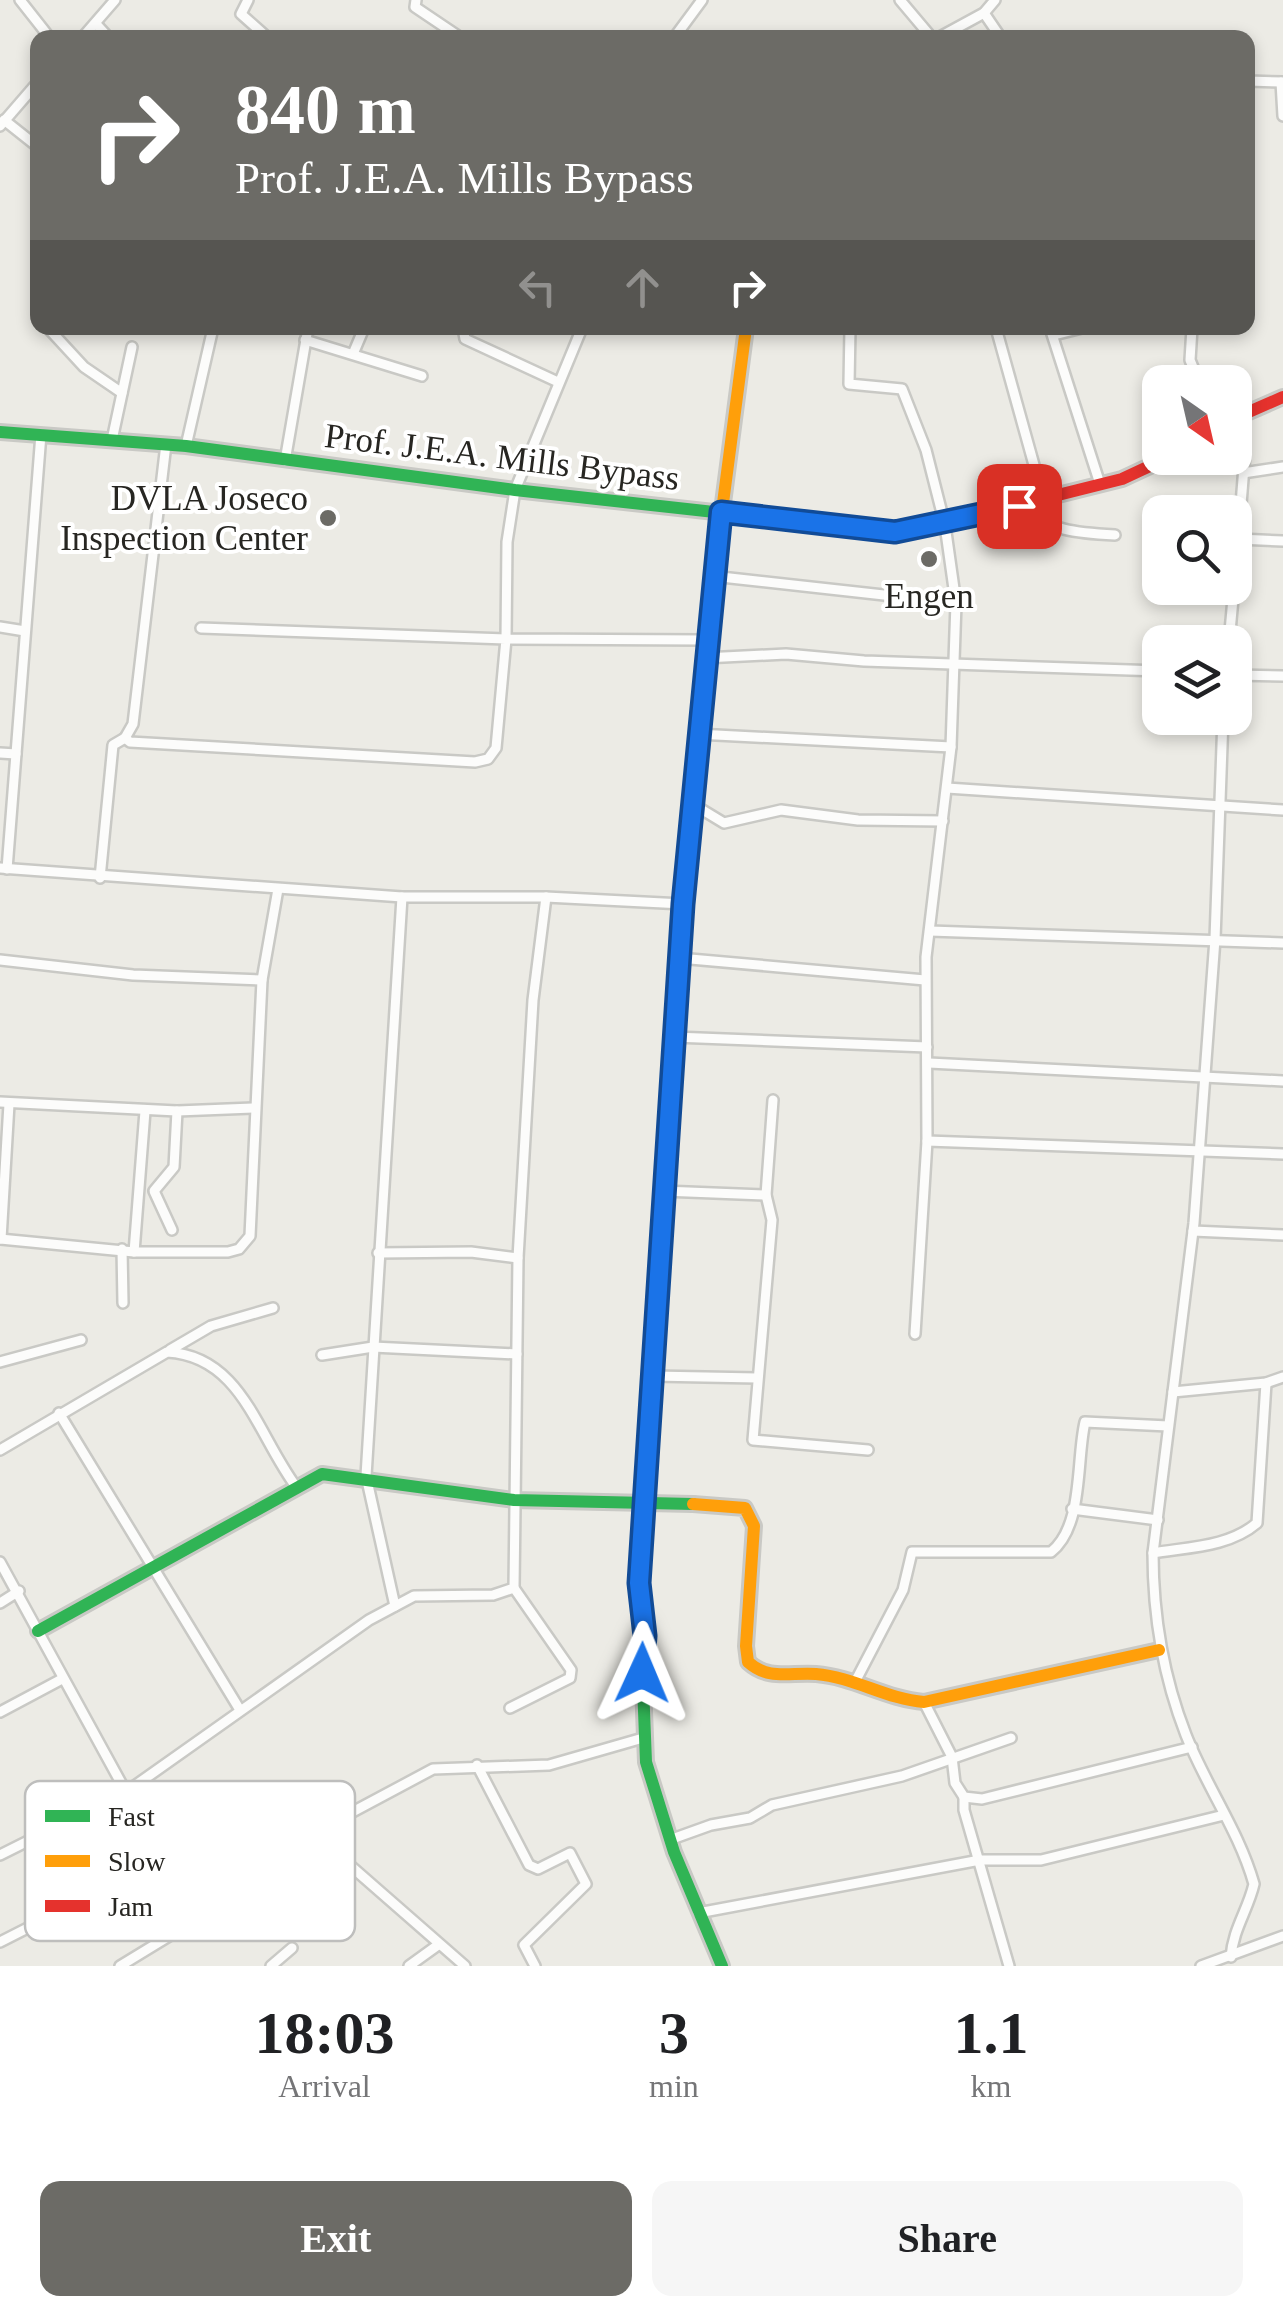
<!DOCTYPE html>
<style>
body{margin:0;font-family:"Times New Roman",serif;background:#f6f6f6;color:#202124;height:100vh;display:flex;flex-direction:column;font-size:38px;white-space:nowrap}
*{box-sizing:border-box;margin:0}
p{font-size:32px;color:#757577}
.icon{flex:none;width:55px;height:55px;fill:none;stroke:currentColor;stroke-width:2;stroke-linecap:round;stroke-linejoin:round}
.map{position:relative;height:1966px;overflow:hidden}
.side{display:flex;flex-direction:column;background:#fff;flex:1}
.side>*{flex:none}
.banner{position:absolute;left:30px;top:30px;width:1225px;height:305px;border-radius:20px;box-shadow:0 5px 15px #0003;background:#6c6b66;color:#fff;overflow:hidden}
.needle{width:65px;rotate:146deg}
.fabs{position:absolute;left:1142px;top:365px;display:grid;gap:20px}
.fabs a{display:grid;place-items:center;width:110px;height:110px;border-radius:20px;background:#fff;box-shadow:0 5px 15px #0003;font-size:50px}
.pin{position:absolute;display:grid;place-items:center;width:85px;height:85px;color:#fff;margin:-42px;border-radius:20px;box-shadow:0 5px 15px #0006}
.me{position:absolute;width:110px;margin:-55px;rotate:1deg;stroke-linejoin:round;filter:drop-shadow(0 0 8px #0008)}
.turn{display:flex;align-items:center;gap:35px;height:210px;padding:0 40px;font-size:45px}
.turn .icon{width:130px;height:130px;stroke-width:2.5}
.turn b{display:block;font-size:70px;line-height:85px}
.lanes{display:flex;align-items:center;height:95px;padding:0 40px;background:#0003;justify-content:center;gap:50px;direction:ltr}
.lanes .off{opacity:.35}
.eta{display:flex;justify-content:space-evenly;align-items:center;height:170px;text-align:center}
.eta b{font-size:60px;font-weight:700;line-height:70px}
.action{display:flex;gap:20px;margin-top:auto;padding:20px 40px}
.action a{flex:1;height:115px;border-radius:20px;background:#6c6b66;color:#fff;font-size:40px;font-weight:700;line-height:115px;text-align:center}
.action a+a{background:#f6f6f6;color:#202124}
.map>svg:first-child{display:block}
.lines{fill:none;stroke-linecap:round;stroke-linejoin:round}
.street-casing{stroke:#c9c9c5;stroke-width:14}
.fast-casing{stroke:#c9c9c5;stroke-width:18}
.slow-casing{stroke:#c9c9c5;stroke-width:18}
.jam-casing{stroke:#c9c9c5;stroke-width:18}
.street{stroke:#fcfcfb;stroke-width:9}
.fast{stroke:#30b455;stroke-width:12}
.slow{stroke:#ff9f0a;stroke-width:12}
.jam{stroke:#e5322d;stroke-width:12}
.route-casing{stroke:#114b97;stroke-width:25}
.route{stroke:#1a73e8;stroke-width:18}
.poi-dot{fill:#6c6b66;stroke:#fff;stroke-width:4}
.labels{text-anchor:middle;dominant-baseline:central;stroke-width:8;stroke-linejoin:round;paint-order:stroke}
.street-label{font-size:35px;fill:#272622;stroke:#fff}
.poi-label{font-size:35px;fill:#272622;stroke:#fff;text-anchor:end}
.key{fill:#fff;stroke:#bebebd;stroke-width:2.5}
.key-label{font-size:28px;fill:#272622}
</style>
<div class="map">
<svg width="1283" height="1966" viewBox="0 0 1283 1966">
<rect width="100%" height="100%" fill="#ecebe5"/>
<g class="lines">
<defs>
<g id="street">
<path d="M20,0l30,38"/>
<path d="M248,0l-7,14 27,24"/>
<path d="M416,0l-1,7 46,31"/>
<path d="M900,0l32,38"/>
<path d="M984,13l17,25"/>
<path d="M97,25l12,13"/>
<path d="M82,38l33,-38"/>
<path d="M674,38l28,-38"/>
<path d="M938,38l46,-25 11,-13"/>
<path d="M1248,81l35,1"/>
<path d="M1281,82l2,34"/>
<path d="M4,120l34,27"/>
<path d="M0,126l38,-44"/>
<path d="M48,328l36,39 38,26"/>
<path d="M463,328l2,11 93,43"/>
<path d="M582,328l-67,162 -8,52 -1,97 199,1"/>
<path d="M850,328l-1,56 53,5 24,61 19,75 11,78 -5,144 -25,210 1,184 -12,193"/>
<path d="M996,328l48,173"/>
<path d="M1050,328l50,156"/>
<path d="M1192,328l-2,32 9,22"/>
<path d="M1054,335l28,-7"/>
<path d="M305,340l117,36"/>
<path d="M353,354l11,-26"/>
<path d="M112,440l20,-93"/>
<path d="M166,444l-33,280 -8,14 5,4 345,20 13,-3 8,-11 10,-109 -305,-11"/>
<path d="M186,446l27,-118"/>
<path d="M285,461l23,-133"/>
<path d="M1243,473l40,-6"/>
<path d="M1019,506c32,25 56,27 96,29"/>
<path d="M1239,539l44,2"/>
<path d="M712,576l244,27"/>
<path d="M1235,580l10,-126 -5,-40"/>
<path d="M0,627l25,4"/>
<path d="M1229,642l5,-54"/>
<path d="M704,658l82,-4 78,7 296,10"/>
<path d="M1235,675l48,1"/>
<path d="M1223,718l-8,221 -21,284 -41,330c0,63 10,123 33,182 20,51 53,96 68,149 -6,26 -21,45 -23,73"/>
<path d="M697,734l254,13"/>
<path d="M0,753l16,1"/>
<path d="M947,788l336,22"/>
<path d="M691,803l33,20 57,-13 77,10 85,1"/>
<path d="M0,868l402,29h144l137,7"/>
<path d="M7,869l34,-435"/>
<path d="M100,878l13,-133 12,-7"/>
<path d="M930,931l353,12"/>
<path d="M679,958l246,22"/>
<path d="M0,960l133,15 129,5"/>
<path d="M674,1037l253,10"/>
<path d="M929,1063l354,18"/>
<path d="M773,1100l-7,95 6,25 -19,220 115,10"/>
<path d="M0,1102l177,9 76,-3"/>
<path d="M927,1141l356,13"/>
<path d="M663,1191l103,4"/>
<path d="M172,1230l-18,-39 20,-24 3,-56"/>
<path d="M1193,1231l90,4"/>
<path d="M0,1239l134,13h94l11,-3 11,-13 12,-256 16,-91"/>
<path d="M1,1239l8,-135"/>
<path d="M122,1249l1,54"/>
<path d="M134,1252l11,-141"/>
<path d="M378,1253l93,-1 47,6"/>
<path d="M170,1350l41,-24 62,-18"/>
<path d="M322,1355l51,-8 144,7"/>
<path d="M0,1362l81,-22"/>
<path d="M653,1376l104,2"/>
<path d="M1173,1392l93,-9 17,-6"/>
<path d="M59,1413l181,297"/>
<path d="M0,1450l167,-98c75,4 90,83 130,136"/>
<path d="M1072,1509l86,11"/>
<path d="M1153,1553c36,-6 76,-6 104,-30l9,-140"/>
<path d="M0,1562l126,230"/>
<path d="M0,1603l19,-12"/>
<path d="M395,1606l-29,-130 36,-579"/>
<path d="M855,1682l48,-92 9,-38h139c33,-26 25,-92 34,-130l83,4"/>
<path d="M924,1702l28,55 3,26 9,14 18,2 210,-52"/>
<path d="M510,1708l60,-30 1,-8 -57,-82"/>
<path d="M0,1712l62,-33"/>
<path d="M477,1765l52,100 9,4 32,-16 16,31 -62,61 11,21"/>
<path d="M964,1797v13l45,156"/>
<path d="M313,1833l152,133"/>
<path d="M672,1839l39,-14 39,-7 22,-13 130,-29 109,-38"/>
<path d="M0,1855l126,-63 243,-172 45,-24 79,-1 21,-7 4,-330 15,-258 13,-103"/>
<path d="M698,1913l282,-53h61l183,-45"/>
<path d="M0,1942l130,-66 45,-28"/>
<path d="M120,1966l100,-61 65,-57 148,-79 116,-4 94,-27"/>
<path d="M271,1966l21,-18"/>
<path d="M409,1966l29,-21"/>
<path d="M1201,1966l82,-30"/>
</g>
<g id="fast">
<path d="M0,432l186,14 329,44 380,42 83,-17"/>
<path d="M710,602l-17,181 -54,800 7,179 28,90 48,114"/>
<path d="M38,1631l284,-157 192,26 179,4"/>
</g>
<g id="slow">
<path d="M710,602l36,-274"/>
<path d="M693,1504l52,4 9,18 -8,120 2,16c21,19 42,10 68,12 38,3 70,25 108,28l235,-52"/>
</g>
<g id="jam">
<path d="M1235,418l48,-21"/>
<path d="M978,515l144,-36 45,-21"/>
</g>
</defs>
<use href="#street" class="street-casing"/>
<use href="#fast" class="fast-casing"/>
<use href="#slow" class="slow-casing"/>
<use href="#jam" class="jam-casing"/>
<use href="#street" class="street"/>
<use href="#fast" class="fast"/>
<use href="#slow" class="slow"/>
<use href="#jam" class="jam"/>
</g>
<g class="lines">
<defs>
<path id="route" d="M642,1673l3,-37 -6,-53 44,-679 38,-392 174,20 124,-26"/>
</defs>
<use href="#route" class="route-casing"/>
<use href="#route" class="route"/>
</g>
<g class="poi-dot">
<circle cx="328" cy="518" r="10"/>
<circle cx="929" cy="559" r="10"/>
</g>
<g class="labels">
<g class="street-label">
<text transform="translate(502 457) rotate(7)">Prof. J.E.A. Mills Bypass</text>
</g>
<g class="poi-label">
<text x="308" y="498">DVLA Joseco<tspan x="308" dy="40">Inspection Center</tspan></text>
<text x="929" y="596" text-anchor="middle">Engen</text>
</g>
</g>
<rect x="25" y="1781" width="330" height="160" rx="15" class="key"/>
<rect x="45" y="1810" width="45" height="12" fill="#30b455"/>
<rect x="45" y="1855" width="45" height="12" fill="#ff9f0a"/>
<rect x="45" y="1900" width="45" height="12" fill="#e5322d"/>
<g class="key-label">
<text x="108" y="1826">Fast</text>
<text x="108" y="1871">Slow</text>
<text x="108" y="1916">Jam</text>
</g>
</svg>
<div class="fabs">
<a><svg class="needle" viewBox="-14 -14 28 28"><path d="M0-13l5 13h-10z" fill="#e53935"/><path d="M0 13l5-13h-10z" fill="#757577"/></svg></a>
<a><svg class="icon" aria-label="search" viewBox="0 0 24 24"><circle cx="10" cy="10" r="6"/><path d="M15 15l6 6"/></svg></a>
<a><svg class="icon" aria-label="layers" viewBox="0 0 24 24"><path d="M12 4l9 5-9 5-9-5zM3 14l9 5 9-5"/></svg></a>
</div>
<div class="pin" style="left:1019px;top:506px;background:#d93025"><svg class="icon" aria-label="arrive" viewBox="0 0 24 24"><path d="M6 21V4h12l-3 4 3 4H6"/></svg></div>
<svg class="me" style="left:642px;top:1673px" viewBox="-20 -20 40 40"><path d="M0-17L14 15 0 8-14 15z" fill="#1a73e8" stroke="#fff" stroke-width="4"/></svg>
<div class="banner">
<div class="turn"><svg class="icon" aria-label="right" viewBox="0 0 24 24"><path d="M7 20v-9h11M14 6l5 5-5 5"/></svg><div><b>840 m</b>Prof. J.E.A. Mills Bypass</div></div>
<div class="lanes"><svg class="icon off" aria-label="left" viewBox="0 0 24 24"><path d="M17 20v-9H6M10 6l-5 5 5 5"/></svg><svg class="icon off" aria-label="ahead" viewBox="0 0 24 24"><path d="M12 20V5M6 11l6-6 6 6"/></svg><svg class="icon" aria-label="right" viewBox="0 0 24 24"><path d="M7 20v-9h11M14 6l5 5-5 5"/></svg></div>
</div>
</div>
<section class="side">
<div class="eta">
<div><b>18:03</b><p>Arrival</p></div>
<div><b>3</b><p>min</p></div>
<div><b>1.1</b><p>km</p></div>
</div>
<div class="action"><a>Exit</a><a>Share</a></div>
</section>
